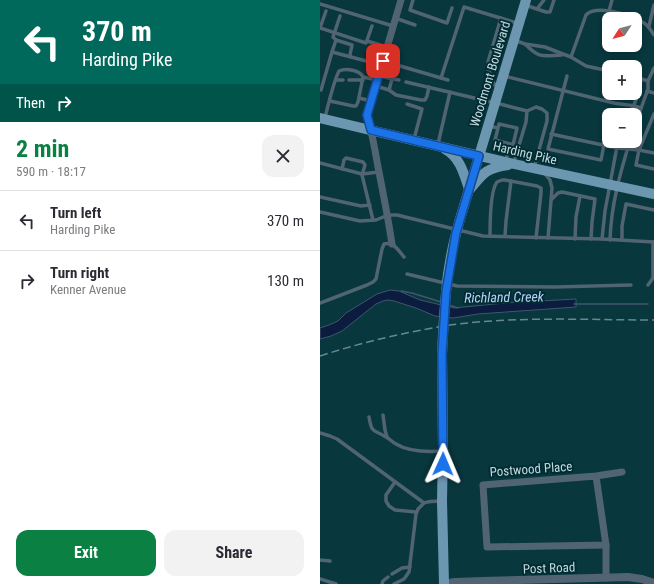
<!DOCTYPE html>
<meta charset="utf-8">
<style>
body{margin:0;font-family:"Roboto Condensed",sans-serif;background:#f2f2f3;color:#2b2b33;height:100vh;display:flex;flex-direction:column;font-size:15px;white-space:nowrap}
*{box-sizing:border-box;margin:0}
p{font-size:13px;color:#7c7c81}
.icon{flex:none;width:22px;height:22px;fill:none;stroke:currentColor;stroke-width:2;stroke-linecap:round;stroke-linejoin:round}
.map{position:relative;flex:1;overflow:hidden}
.sheet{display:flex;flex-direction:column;background:#fff;width:320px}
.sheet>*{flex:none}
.banner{background:#00695c;color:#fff;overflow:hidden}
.needle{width:26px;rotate:234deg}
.buttons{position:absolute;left:282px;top:12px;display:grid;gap:8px}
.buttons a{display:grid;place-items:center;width:40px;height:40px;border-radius:8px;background:#fff;box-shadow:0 2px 6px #0003;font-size:20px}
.pin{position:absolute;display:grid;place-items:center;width:34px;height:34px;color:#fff;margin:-17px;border-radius:8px;box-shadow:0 2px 6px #0006}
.me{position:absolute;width:44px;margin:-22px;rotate:1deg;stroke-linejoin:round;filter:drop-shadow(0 0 3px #0008)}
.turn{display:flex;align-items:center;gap:14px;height:84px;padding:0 16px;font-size:18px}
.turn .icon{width:52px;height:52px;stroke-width:2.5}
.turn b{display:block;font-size:28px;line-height:34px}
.then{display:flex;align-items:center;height:38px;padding:0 16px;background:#0003;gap:8px;font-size:15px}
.round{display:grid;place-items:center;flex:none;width:42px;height:42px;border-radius:12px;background:#f2f2f3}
.summary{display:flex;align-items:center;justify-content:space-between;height:68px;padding:0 16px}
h1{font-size:24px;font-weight:700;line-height:30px;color:#0b8043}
.cta{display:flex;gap:8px;margin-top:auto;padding:8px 16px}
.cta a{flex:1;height:46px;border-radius:12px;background:#0b8043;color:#fff;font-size:16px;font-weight:700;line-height:46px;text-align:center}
.cta a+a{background:#f2f2f3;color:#2b2b33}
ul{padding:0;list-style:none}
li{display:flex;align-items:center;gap:12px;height:60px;padding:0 16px;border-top:1px solid #e1e1e2}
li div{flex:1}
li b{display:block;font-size:15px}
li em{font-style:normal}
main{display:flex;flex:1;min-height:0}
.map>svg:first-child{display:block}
.water{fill:#0b1c3f;stroke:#42556f}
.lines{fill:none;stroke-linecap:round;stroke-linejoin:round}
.stream{stroke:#42556f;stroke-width:1.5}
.service{stroke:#506471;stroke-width:3.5}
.minor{stroke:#506471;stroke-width:7}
.tertiary{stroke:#506471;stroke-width:8}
.primary{stroke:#6d97b1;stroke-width:10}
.rail{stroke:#66898e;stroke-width:1.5;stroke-dasharray:8 4;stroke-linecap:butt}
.primary-bridge{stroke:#6d97b1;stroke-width:10}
.route-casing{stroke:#114b97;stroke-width:10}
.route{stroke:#1a73e8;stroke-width:7}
.labels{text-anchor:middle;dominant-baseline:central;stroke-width:4;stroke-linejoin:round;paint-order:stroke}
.street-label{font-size:13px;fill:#c4dade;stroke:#002c33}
.water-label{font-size:14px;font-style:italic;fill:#bad0f8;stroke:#002c33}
</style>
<main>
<section class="sheet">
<div class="banner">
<div class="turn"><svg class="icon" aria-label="left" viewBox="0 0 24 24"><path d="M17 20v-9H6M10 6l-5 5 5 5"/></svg><div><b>370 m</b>Harding Pike</div></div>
<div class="then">Then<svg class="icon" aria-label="right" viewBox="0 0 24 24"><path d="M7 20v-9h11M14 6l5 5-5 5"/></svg></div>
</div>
<div class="summary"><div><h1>2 min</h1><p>590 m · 18:17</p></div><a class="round"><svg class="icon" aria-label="close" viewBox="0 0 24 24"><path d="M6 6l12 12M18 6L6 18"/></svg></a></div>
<ul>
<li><svg class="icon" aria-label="left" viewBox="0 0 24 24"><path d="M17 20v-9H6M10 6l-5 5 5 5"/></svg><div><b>Turn left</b><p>Harding Pike</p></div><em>370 m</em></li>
<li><svg class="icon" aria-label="right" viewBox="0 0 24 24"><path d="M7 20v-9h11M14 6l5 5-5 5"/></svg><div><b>Turn right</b><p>Kenner Avenue</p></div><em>130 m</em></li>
</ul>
<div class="cta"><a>Exit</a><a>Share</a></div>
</section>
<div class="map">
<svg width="334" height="584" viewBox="0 0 334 584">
<rect width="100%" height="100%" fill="#08373e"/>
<path class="water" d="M70,290l9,1 21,9 34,8 51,-5 71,-4v8l-98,7 -25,4 -18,-2 -19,-8 -22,-7 -6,-1 -5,1 -7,3 -34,27 -11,5 -11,3v-11l9,-3 9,-4 8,-8 31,-19z"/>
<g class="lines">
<g class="stream">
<path d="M81,291l11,2 29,9"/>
<path d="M254,304h74"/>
<path d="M129,305l9,3"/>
</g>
<g class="service">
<path d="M93,0l-3,10 37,13 5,-15"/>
<path d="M0,4l73,22"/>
<path d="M205,5l21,7h4l4,-12"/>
<path d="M217,9l7,-9"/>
<path d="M289,11l3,-11"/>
<path d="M75,18l20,7"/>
<path d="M329,26l5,-21"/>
<path d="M0,28l46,15 6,-17"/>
<path d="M0,28l6,-17"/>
<path d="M16,40l-3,-3 7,-21"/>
<path d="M194,40l11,4 20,3 18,7 8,3 15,9 23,5"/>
<path d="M47,41l20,6"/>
<path d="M205,44c15,15 17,12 37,11"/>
<path d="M31,57l-19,-5 4,-12 16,5 -2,10 1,2 19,5 3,-2 9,4"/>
<path d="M251,57l15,-42c10,-11 48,0 58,8 5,3 7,8 10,12"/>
<path d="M63,61l65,19"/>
<path d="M58,76l21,4"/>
<path d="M184,76l110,27c9,2 18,1 27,5"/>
<path d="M247,76l-19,73 53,11 3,-15"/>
<path d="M43,77l14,3"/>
<path d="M315,77l13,4"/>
<path d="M121,78l23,-71 53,16"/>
<path d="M16,80h7"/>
<path d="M29,80h14"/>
<path d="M86,82l94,22 27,7 9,-4 6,2 5,4v8l-13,47"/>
<path d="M56,86l13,4 7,5 25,5h4l2,-4 2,-9"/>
<path d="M178,89c-7,-8 -10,-17 -10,-27l13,-44"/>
<path d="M1,90l11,-38"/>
<path d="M69,90l3,-11"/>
<path d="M327,91l7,2"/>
<path d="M39,98l12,3"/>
<path d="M87,104l15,5 -8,30"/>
<path d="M334,114l-15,36 -3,15 18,4"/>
<path d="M309,115c7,-12 10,-23 12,-36"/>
<path d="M5,117c4,-14 8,-34 14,-46 7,-3 21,-1 24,6l-5,25 -2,4h-3l-23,-5"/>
<path d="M315,125l13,-36v-8l6,-13"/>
<path d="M169,126l9,2 -3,12 18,5 4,-17 -18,-4 -1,4"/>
<path d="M231,134l66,14 22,2 15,3"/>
<path d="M118,144l12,-52"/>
<path d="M186,160l4,-16"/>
<path d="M194,162l12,-40 1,-11"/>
<path d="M0,163l42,11 17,-2"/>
<path d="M22,169l2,-9 2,-2 17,4 2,3 -3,10 11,45"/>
<path d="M225,174l5,6 2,8 -4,50"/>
<path d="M0,197l41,9 9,-1"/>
<path d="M232,199l6,-6 4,-1 33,7 -3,23 -1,17"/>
<path d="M0,212l40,9 16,-1 12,-5h9l86,21 119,3 52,3"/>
<path d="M170,236c0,-13 0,-45 7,-54l5,-2h3l32,6 4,2v5l-5,45"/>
<path d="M185,236l1,-15 5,-40"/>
<path d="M255,239l1,-22 4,-21"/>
<path d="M282,239l3,-28 13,-70"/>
<path d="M290,240c1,-34 10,-67 20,-99"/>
<path d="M302,240v-14l4,-22 28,6"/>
<path d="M87,274l50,12 98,1 76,-2"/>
<path d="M328,285l5,-7v-36"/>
<path d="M0,303l47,-18 6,-3 3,-3 6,-30 2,-5c9,-3 14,6 20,13"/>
<path d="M63,415l2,15 2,7"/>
<path d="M49,417c3,17 4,12 17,20 3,1 6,5 10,7 13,8 31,8 46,7"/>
<path d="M0,433l10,3 7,3 87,64c5,-2 11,-2 17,-2"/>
<path d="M75,482l-9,13v6l3,5 6,4 21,2"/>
<path d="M0,560l10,1"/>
<path d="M72,574l10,-6 8,-1"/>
<path d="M0,579l16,5"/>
<path d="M62,584l1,-3 5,-4"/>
<path d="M74,584l10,-5 5,-7 7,-58 2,-5 6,-6"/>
</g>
<g class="minor">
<path d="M72,244c-4,-26 -9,-52 -14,-77 -3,-17 -6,-35 -11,-52l34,-115"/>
<path d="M276,476l10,69 -119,2 -4,-62 113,-9 26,-4"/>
<path d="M286,545v33"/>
</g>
<path class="tertiary" d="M124,584l11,-2 28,-1 145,-4 14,2 12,4"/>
<g class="primary">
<path d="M0,118l194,46 140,30"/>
<path d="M125,149c15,8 19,25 24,40"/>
<path d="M151,188c13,-16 16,-20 37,-23"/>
<path d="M144,206l62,-206"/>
<path d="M122,354l1,94 -1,53 2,83"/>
</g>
<path class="rail" d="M0,356c43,-14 86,-24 130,-31 67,-9 137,-5 204,-5"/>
<path class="primary-bridge" d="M122,354c1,-20 2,-41 4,-61 2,-29 9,-59 18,-87"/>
</g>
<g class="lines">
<defs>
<path id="route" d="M63,61l-16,54 4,15 108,26 -23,77 -10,59 -4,62 1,110"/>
</defs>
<use href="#route" class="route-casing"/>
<use href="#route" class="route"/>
</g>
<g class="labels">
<g class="street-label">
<text transform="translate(170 74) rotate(-73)">Woodmont Boulevard</text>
<text transform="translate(205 153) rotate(13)">Harding Pike</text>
<text transform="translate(211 469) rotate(-4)">Postwood Place</text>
<text transform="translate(229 568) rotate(-2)">Post Road</text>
</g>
<g class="water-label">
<text transform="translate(184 297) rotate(-1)">Richland Creek</text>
</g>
</g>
</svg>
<div class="buttons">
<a><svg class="needle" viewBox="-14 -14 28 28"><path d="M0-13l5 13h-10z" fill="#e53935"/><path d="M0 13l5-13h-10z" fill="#7c7c81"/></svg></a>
<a>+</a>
<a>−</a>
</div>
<div class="pin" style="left:63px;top:61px;background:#d93025"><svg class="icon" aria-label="arrive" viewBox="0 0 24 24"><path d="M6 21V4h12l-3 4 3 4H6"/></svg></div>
<svg class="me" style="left:123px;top:464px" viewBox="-20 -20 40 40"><path d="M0-17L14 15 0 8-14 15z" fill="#1a73e8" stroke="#fff" stroke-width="4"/></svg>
</div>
</main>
